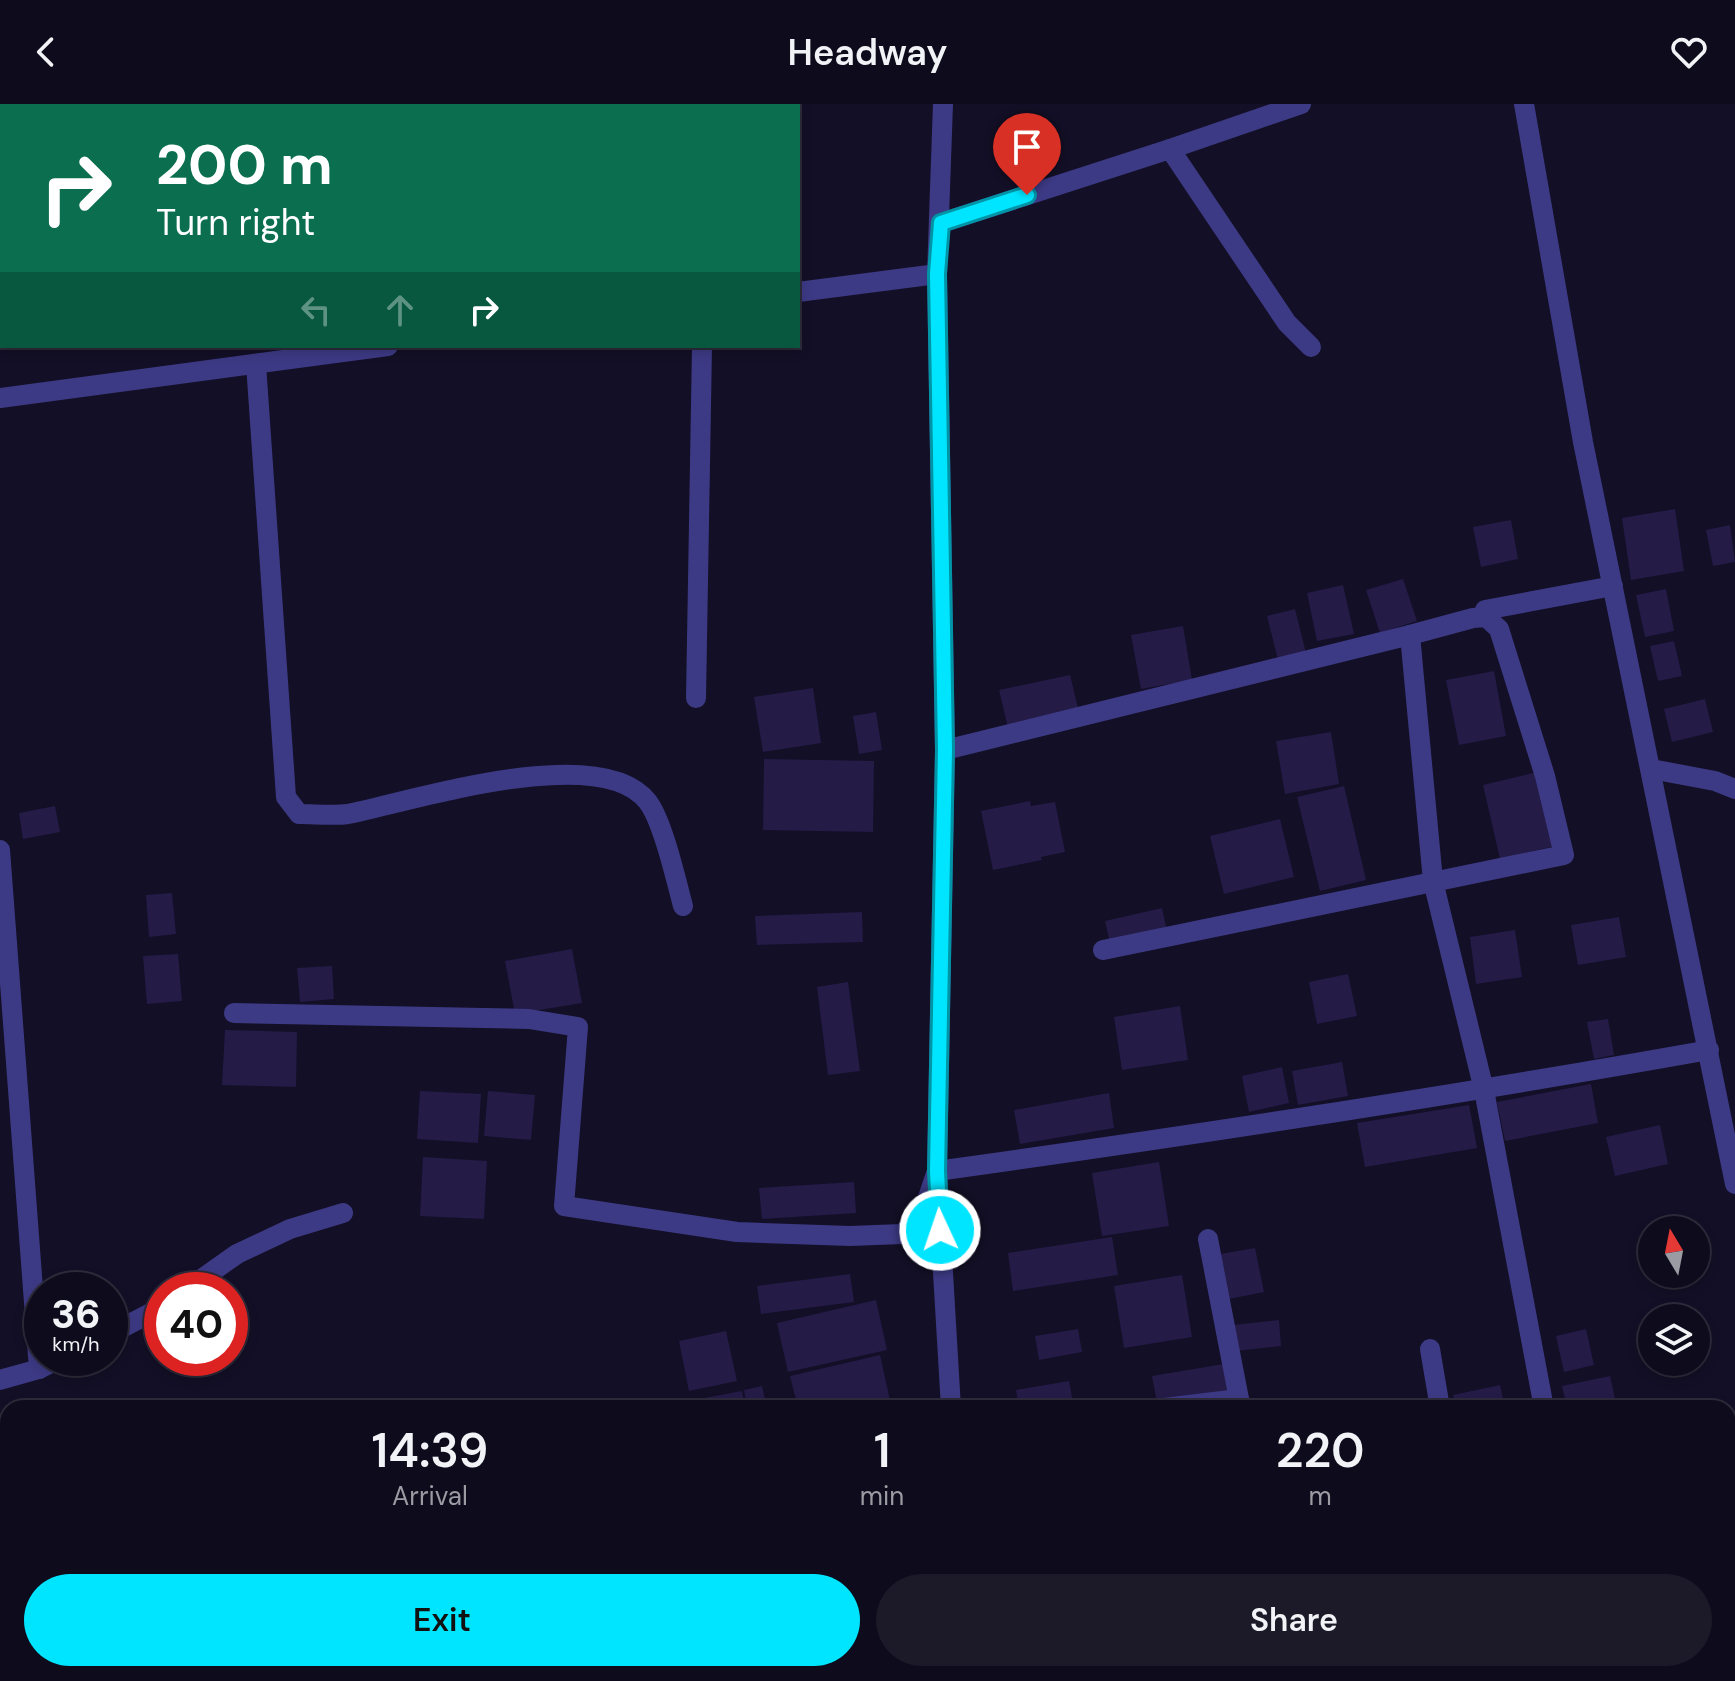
<!DOCTYPE html>
<style>
body{margin:0;font-family:"DM Sans",sans-serif;background:#1c1929;color:#f1f3f6;height:100vh;display:flex;flex-direction:column;font-size:30px;white-space:nowrap}
*{box-sizing:border-box;margin:0}
p{font-size:26px;color:#9b9ba3}
.icon{flex:none;width:44px;height:44px;fill:none;stroke:currentColor;stroke-width:2;stroke-linecap:round;stroke-linejoin:round}
.map{position:relative;flex:1;overflow:hidden}
.drawer{position:absolute;left:0px;top:1296px;width:1736px;height:282px;display:flex;flex-direction:column;background:#0e0b1c;border-radius:24px 24px 0 0;box-shadow:0 4px 12px #0003,0 0 0 2px #2e2b3b}
.drawer>*{flex:none}
.hud{position:absolute;left:0px;top:0px;width:800px;height:244px;box-shadow:0 4px 12px #0003,0 0 0 2px #2e2b3b;background:#0b6e4f;color:#fff;overflow:hidden}
.needle{width:52px;rotate:350deg}
.tools{position:absolute;left:1638px;top:1112px;display:grid;gap:16px}
.tools a{display:grid;place-items:center;width:72px;height:72px;border-radius:50%;background:#0e0b1c;box-shadow:0 4px 12px #0003,0 0 0 2px #2e2b3b;font-size:40px}
.speed{position:absolute;left:24px;top:1168px;display:flex;gap:16px;font-size:40px;font-weight:700;text-align:center}
.speed>*{display:grid;place-content:center;width:104px;height:104px;border-radius:50%;background:#0e0b1c;box-shadow:0 4px 12px #0003,0 0 0 2px #2e2b3b;line-height:1}
.speed small{font-size:20px;font-weight:400}
.speed .limit{border:12px solid #d22;background:#fff;color:#111}
.pin{position:absolute;display:grid;place-items:center;width:68px;height:68px;color:#fff;margin:-82px -34px;border-radius:50% 50% 50% 0;rotate:-45deg;box-shadow:0 0 8px #0007}
.pin .icon{rotate:45deg}
.me{position:absolute;width:88px;margin:-44px;rotate:357deg;stroke-linejoin:round;filter:drop-shadow(0 0 6px #0008)}
.turn{display:flex;align-items:center;gap:28px;height:168px;padding:0 24px;font-size:36px}
.turn .icon{width:104px;height:104px;stroke-width:2.5}
.turn b{display:block;font-size:56px;line-height:68px}
.lanes{display:flex;align-items:center;height:76px;padding:0 24px;background:#0003;justify-content:center;gap:40px;direction:ltr}
.lanes .off{opacity:.35}
.eta{display:flex;justify-content:space-evenly;align-items:center;height:136px;text-align:center}
.eta b{font-size:48px;font-weight:600;line-height:56px}
.button{display:flex;gap:16px;margin-top:auto;padding:16px 24px}
.button a{flex:1;height:92px;border-radius:48px;background:#00e5ff;color:#111;font-size:32px;font-weight:600;line-height:92px;text-align:center}
.button a+a{background:#1c1929;color:#f1f3f6}
header{display:flex;justify-content:space-between;align-items:center;height:104px;padding:0 24px;background:#0e0b1c;font-size:36px;font-weight:600}
.map>svg:first-child{display:block}
.building{fill:#241b47}
.lines{fill:none;stroke-linecap:round;stroke-linejoin:round}
.path{stroke:#2fb8b0;stroke-width:5;stroke-dasharray:4 6;stroke-linecap:butt}
.minor{stroke:#3d3a85;stroke-width:20}
.route-casing{stroke:#0095a6;stroke-width:20}
.route{stroke:#00e5ff;stroke-width:14}
</style>
<header><svg class="icon" aria-label="back" viewBox="0 0 24 24"><path d="M15 5l-7 7 7 7"/></svg>Headway<svg class="icon" aria-label="heart" viewBox="0 0 24 24"><path d="M12 20l-8-8c-3-5 5-10 8-4 3-6 11-1 8 4z"/></svg></header>
<div class="map">
<svg width="1735" height="1577" viewBox="0 0 1735 1577">
<rect width="100%" height="100%" fill="#130f26"/>
<g class="building">
<path d="M1675,405l9,62 -53,9 -9,-62z"/>
<path d="M1511,416l7,39 -37,8 -8,-40z"/>
<path d="M1730,421l5,37 -22,4 -7,-36z"/>
<path d="M1403,475l14,42 -37,12 -14,-43z"/>
<path d="M1343,481l11,49 -37,7 -10,-48z"/>
<path d="M1666,485l8,42 -29,6 -9,-42z"/>
<path d="M1295,505l12,48 -28,7 -12,-48z"/>
<path d="M1183,522l9,54 -51,9 -10,-54z"/>
<path d="M1674,537l8,35 -24,5 -8,-35z"/>
<path d="M1494,567l12,65 -47,9 -13,-65z"/>
<path d="M1070,571l10,41 -71,16 -10,-42z"/>
<path d="M813,584l8,55 -58,9 -9,-55z"/>
<path d="M1705,595l8,33 -41,10 -8,-33z"/>
<path d="M876,608l6,38 -23,4 -6,-38z"/>
<path d="M1331,628l8,52 -54,10 -9,-53z"/>
<path d="M764,655l110,2 -1,71 -110,-2z"/>
<path d="M1537,668l18,74 -55,13 -17,-74z"/>
<path d="M1344,682l22,94 -46,11 -23,-94z"/>
<path d="M1030,697l1,5 24,-4 10,50 -24,5 1,3 -49,10 -12,-59z"/>
<path d="M55,702l5,26 -37,7 -4,-26z"/>
<path d="M1280,715l14,58 -70,17 -14,-58z"/>
<path d="M172,789l4,41 -27,3 -3,-42z"/>
<path d="M1162,804l5,23 -57,12 -5,-22z"/>
<path d="M862,808l1,30 -106,3 -2,-29z"/>
<path d="M1619,813l7,40 -48,8 -7,-40z"/>
<path d="M1515,826l7,47 -46,7 -6,-47z"/>
<path d="M572,845l10,54 -67,11 -10,-53z"/>
<path d="M178,850l4,47 -35,3 -4,-48z"/>
<path d="M332,862l2,33 -34,3 -3,-34z"/>
<path d="M1348,870l9,42 -40,8 -8,-42z"/>
<path d="M848,878l12,89 -32,4 -11,-88z"/>
<path d="M1180,902l8,54 -66,10 -8,-53z"/>
<path d="M1608,915l6,36 -20,4 -7,-37z"/>
<path d="M225,926l72,2 -1,55 -74,-2z"/>
<path d="M1342,958l6,34 -50,9 -6,-34z"/>
<path d="M1282,963l7,36 -40,9 -7,-36z"/>
<path d="M1591,980l7,39 -93,18 -8,-39z"/>
<path d="M420,987l61,3 -3,49 -61,-4z"/>
<path d="M488,987l47,4 -4,45 -47,-4z"/>
<path d="M1109,989l5,35 -94,16 -6,-34z"/>
<path d="M1469,1001l8,43 -112,19 -8,-44z"/>
<path d="M1660,1021l8,39 -53,12 -9,-39z"/>
<path d="M423,1053l64,4 -3,58 -64,-3z"/>
<path d="M1159,1058l10,64 -67,10 -10,-63z"/>
<path d="M854,1078l2,31 -94,6 -3,-31z"/>
<path d="M1112,1133l6,38 -105,16 -5,-38z"/>
<path d="M1255,1144l9,44 -35,7 -9,-45z"/>
<path d="M850,1170l4,28 -93,12 -4,-28z"/>
<path d="M1182,1171l10,62 -68,11 -10,-62z"/>
<path d="M876,1196l11,50 -99,22 -11,-49z"/>
<path d="M1279,1216l2,26 -45,5 -3,-26z"/>
<path d="M1078,1225l4,23 -43,8 -4,-24z"/>
<path d="M1586,1225l8,36 -30,7 -8,-36z"/>
<path d="M726,1227l11,50 -48,10 -10,-50z"/>
<path d="M880,1251l11,50 -14,3h-79l-8,-32z"/>
<path d="M1224,1260l5,31 -71,13 -6,-32z"/>
<path d="M1610,1272l7,32h-50l-5,-22z"/>
<path d="M1069,1277l5,27h-55l-3,-18z"/>
<path d="M1500,1281l5,23h-49l-3,-13z"/>
<path d="M762,1282l5,22h-20l-3,-18z"/>
<path d="M742,1287l3,17h-51l-1,-8z"/>
<path d="M1292,1295l1,9h-32v-3z"/>
<rect x="233" y="1570" width="102" height="7"/>
<path d="M640,1570h69l1,7h-69z"/>
<path d="M1152,1570h36v7h-35z"/>
<path d="M1194,1570h37l1,7h-37z"/>
<path d="M1266,1570h38l-1,7h-37z"/>
</g>
<g class="lines">
<path class="path" d="M157,1570l1,7"/>
<g class="minor">
<path d="M270,0l1,2"/>
<path d="M943,0l-6,170 8,476 -8,421 14,237"/>
<path d="M1524,0l59,338 152,742"/>
<path d="M1170,45l117,174 24,24"/>
<path d="M941,119l229,-74 131,-45"/>
<path d="M798,188l139,-18"/>
<path d="M256,260l30,433 13,17c16,0 33,2 49,0 65,-13 253,-74 300,-12 15,20 28,78 35,104"/>
<path d="M0,294l388,-52"/>
<path d="M1486,513l-1,-7 128,-24"/>
<path d="M696,594l6,-352"/>
<path d="M945,646l465,-115 23,246 51,209 60,318"/>
<path d="M1651,665l64,12 20,8"/>
<path d="M0,746l39,519"/>
<path d="M1103,846l461,-95 -19,-79 -46,-147 -13,-12 -13,1 -63,17"/>
<path d="M234,909l295,6 49,8 -14,179 173,26 113,4 52,-2 20,-19 15,-44c258,-36 515,-75 772,-121"/>
<path d="M1208,1135l31,160"/>
<path d="M186,1186l51,-36 53,-25 53,-16"/>
<path d="M110,1230l52,-27"/>
<path d="M1430,1245l10,59"/>
<path d="M0,1276l39,-11 22,-11"/>
<path d="M1164,1304l75,-9 2,9"/>
<path d="M0,1332l8,8"/>
<path d="M1728,1442h7"/>
<path d="M220,1570l7,7"/>
<path d="M942,1577l1,-7"/>
<path d="M1152,1577l1,-7"/>
<path d="M1256,1577l1,-7"/>
<path d="M1435,1577l1,-7"/>
<path d="M1518,1577v-7"/>
</g>
</g>
<g class="lines">
<defs>
<path id="route" d="M940,1126l-3,-59 8,-421 -8,-476 4,-51 86,-28"/>
</defs>
<use href="#route" class="route-casing"/>
<use href="#route" class="route"/>
</g>
</svg>
<div class="tools">
<a><svg class="needle" viewBox="-14 -14 28 28"><path d="M0-13l5 13h-10z" fill="#e53935"/><path d="M0 13l5-13h-10z" fill="#9b9ba3"/></svg></a>
<a><svg class="icon" aria-label="layers" viewBox="0 0 24 24"><path d="M12 4l9 5-9 5-9-5zM3 14l9 5 9-5"/></svg></a>
</div>
<div class="speed"><div>36<small>km/h</small></div><div class="limit">40</div></div>
<div class="pin" style="left:1027px;top:91px;background:#d93025"><svg class="icon" aria-label="arrive" viewBox="0 0 24 24"><path d="M6 21V4h12l-3 4 3 4H6"/></svg></div>
<svg class="me" style="left:940px;top:1126px" viewBox="-20 -20 40 40"><circle r="17" fill="#00e5ff" stroke="#fff" stroke-width="3"/><path d="M0-11L8 9 0 5-8 9z" fill="#fff"/></svg>
<div class="hud">
<div class="turn"><svg class="icon" aria-label="right" viewBox="0 0 24 24"><path d="M7 20v-9h11M14 6l5 5-5 5"/></svg><div><b>200 m</b>Turn right</div></div>
<div class="lanes"><svg class="icon off" aria-label="left" viewBox="0 0 24 24"><path d="M17 20v-9H6M10 6l-5 5 5 5"/></svg><svg class="icon off" aria-label="ahead" viewBox="0 0 24 24"><path d="M12 20V5M6 11l6-6 6 6"/></svg><svg class="icon" aria-label="right" viewBox="0 0 24 24"><path d="M7 20v-9h11M14 6l5 5-5 5"/></svg></div>
</div>
<section class="drawer">
<div class="eta">
<div><b>14:39</b><p>Arrival</p></div>
<div><b>1</b><p>min</p></div>
<div><b>220</b><p>m</p></div>
</div>
<div class="button"><a>Exit</a><a>Share</a></div>
</section>
</div>
